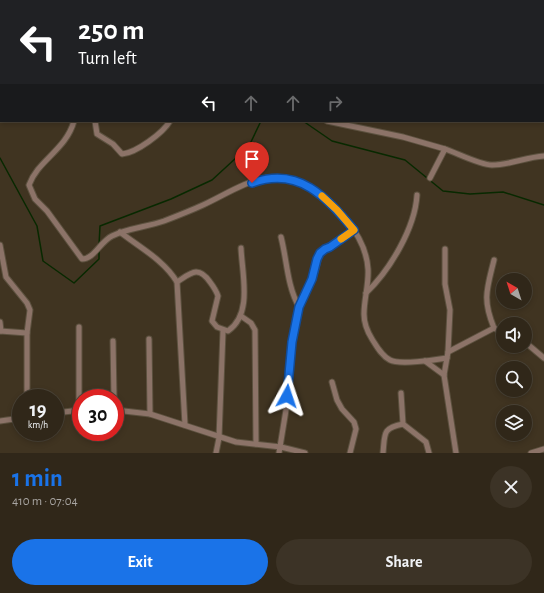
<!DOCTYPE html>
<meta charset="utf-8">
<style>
body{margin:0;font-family:"Alegreya Sans",sans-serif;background:#3c3326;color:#f1f3f6;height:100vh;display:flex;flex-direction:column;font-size:15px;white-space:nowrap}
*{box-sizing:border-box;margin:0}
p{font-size:13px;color:#a8a5a2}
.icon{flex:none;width:22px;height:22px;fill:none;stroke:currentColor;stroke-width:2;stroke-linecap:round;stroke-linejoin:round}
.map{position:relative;height:453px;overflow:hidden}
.drawer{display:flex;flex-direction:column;background:#302719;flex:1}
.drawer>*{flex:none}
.hud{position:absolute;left:0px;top:0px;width:544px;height:122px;box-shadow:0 2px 6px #0003,0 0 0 1px #4b4438;background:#202124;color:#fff;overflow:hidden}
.needle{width:26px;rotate:321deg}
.tools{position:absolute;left:496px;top:273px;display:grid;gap:8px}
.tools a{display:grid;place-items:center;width:36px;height:36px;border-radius:50%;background:#302719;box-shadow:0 2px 6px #0003,0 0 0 1px #4b4438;font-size:20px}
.speed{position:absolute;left:12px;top:389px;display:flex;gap:8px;font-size:20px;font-weight:700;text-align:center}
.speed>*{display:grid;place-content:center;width:52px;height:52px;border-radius:50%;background:#302719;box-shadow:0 2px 6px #0003,0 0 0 1px #4b4438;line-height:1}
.speed small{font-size:10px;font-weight:400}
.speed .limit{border:6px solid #d22;background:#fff;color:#111}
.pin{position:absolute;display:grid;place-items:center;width:34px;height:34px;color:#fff;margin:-41px -17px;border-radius:50% 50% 50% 0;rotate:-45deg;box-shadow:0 0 4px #0007}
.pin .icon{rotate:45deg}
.me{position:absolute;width:44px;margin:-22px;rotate:5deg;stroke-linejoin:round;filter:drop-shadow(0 0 3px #0008)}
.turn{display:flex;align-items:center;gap:14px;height:84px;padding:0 12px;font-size:18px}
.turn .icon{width:52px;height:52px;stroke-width:2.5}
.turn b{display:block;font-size:28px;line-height:34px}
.lanes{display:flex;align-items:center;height:38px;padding:0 12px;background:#0003;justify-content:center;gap:20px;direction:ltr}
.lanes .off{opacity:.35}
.round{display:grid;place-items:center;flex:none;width:42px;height:42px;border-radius:21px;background:#3c3326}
.headline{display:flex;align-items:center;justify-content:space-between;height:68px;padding:0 12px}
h1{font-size:24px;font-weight:700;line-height:30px;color:#1a73e8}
.primary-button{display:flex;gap:8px;margin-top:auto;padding:8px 12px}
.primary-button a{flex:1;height:46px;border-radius:24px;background:#1a73e8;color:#fff;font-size:16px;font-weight:700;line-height:46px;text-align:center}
.primary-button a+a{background:#3c3326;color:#f1f3f6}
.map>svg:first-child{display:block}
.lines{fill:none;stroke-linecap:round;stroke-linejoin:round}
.stream{stroke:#082900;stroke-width:1.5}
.minor-casing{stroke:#5c513f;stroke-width:7}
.minor{stroke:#8c7368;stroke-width:5}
.route-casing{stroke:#114b97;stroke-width:10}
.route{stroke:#1a73e8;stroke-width:7}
.slow{stroke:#f59e0b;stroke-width:7}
</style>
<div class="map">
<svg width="544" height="453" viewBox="0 0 544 453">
<rect width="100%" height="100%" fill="#403421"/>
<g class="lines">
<g class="stream">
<path d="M303,121l29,20 73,19 38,31 27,3 33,-2 41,13"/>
<path d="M0,158l37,68 6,35 31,22 25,-24v-10"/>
<path d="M99,245l1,-19 71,-27 41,-19 37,-34 12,-25"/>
</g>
<defs>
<g id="minor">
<path d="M86,0l3,1"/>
<path d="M199,1l10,-1"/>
<path d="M297,1v-1"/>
<path d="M324,1l1,-1"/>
<path d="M441,1l1,-1"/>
<path d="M543,48l1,1"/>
<path d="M543,93l1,1"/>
<path d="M543,108h1"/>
<path d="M74,121c-8,29 -36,39 -45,64l6,14 12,12 35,48c12,0 18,-17 30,-23 16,-8 35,-9 52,-15 13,-5 26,-10 39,-16 20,-9 42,-24 64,-27 14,-2 26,1 38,7 29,15 61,50 63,84 1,15 -4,30 -4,45 0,10 3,17 8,25 5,8 10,17 18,21 9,5 45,0 57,-2"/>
<path d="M95,121l2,13 16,10 9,10c14,-1 41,-21 48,-33"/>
<path d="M327,121l76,16 42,12"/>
<path d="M430,178l15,-29c12,4 35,16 47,16 18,0 34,-8 52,-9"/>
<path d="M120,232c19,15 44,28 57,50l8,143"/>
<path d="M281,237c6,23 6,49 18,70"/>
<path d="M0,245l6,32 21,26 3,7 -3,23v65"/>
<path d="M445,249v35l5,26 -2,42 -4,23 12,78"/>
<path d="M494,260c-7,29 -12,39 0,68l9,5"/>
<path d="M177,282c14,-9 21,-17 33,0 3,4 6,8 8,14l-6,25 5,6 11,4c25,-17 14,-57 13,-83"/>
<path d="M366,293c24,-23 49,-65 51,-98"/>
<path d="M241,316l10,7 4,7 1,114"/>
<path d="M0,322l1,9"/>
<path d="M0,331l27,2"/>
<path d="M149,339l1,75"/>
<path d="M113,341l1,57"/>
<path d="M525,342l19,16"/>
<path d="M448,352l46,-24"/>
<path d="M425,361l19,14"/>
<path d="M332,382l5,18 5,9 12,13 2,7 -6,24"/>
<path d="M401,393l2,31 23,18 3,11"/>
<path d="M79,410v-83"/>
<path d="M115,410l35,4 86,28 45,5 24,6"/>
<path d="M55,413l26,-3"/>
<path d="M0,421l21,-3"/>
<path d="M216,453l3,-15 4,-107"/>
<path d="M279,453l7,-43 6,-68 7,-35 14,-28 7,-26 34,-22"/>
<path d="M383,453c2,-19 -1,-25 20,-29"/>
<path d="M531,453l13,-4"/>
</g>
</defs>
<use href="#minor" class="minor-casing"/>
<use href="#minor" class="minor"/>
</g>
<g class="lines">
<defs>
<path id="route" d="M252,183c47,-17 74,14 102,47l-24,17 -5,2 -5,4 -3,6 -5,20 -13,28 -7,35 -5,54"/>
</defs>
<use href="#route" class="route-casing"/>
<use href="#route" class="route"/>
<path class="slow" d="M322,196l15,14 17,20 -13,9"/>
</g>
</svg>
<div class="tools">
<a><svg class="needle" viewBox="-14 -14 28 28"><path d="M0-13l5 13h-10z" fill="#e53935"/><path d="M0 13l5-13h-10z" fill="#a8a5a2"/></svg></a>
<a><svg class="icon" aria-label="sound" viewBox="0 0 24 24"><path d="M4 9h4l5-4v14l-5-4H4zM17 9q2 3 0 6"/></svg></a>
<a><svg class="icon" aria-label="search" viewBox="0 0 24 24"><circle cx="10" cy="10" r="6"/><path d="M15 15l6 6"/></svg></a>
<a><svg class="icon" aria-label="layers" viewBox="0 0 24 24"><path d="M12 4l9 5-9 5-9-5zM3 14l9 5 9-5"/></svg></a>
</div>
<div class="speed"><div>19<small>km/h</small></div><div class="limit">30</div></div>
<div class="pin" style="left:252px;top:183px;background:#d93025"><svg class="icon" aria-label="arrive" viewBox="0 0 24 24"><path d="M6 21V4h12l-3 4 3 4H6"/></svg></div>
<svg class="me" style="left:287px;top:396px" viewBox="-20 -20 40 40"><path d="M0-17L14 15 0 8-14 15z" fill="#1a73e8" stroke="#fff" stroke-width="4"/></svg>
<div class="hud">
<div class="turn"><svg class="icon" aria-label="left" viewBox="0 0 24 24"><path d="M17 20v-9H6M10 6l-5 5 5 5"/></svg><div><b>250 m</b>Turn left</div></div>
<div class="lanes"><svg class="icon" aria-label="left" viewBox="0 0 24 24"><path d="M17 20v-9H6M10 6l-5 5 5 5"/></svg><svg class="icon off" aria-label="ahead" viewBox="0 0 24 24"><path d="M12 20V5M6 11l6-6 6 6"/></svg><svg class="icon off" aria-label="ahead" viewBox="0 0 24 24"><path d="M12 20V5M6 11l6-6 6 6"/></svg><svg class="icon off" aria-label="right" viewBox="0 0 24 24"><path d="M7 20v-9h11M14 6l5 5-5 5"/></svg></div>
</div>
</div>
<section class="drawer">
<div class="headline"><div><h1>1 min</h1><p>410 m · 07:04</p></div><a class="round"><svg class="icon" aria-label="close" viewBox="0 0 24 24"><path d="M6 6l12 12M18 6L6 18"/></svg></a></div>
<div class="primary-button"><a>Exit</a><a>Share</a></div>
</section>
